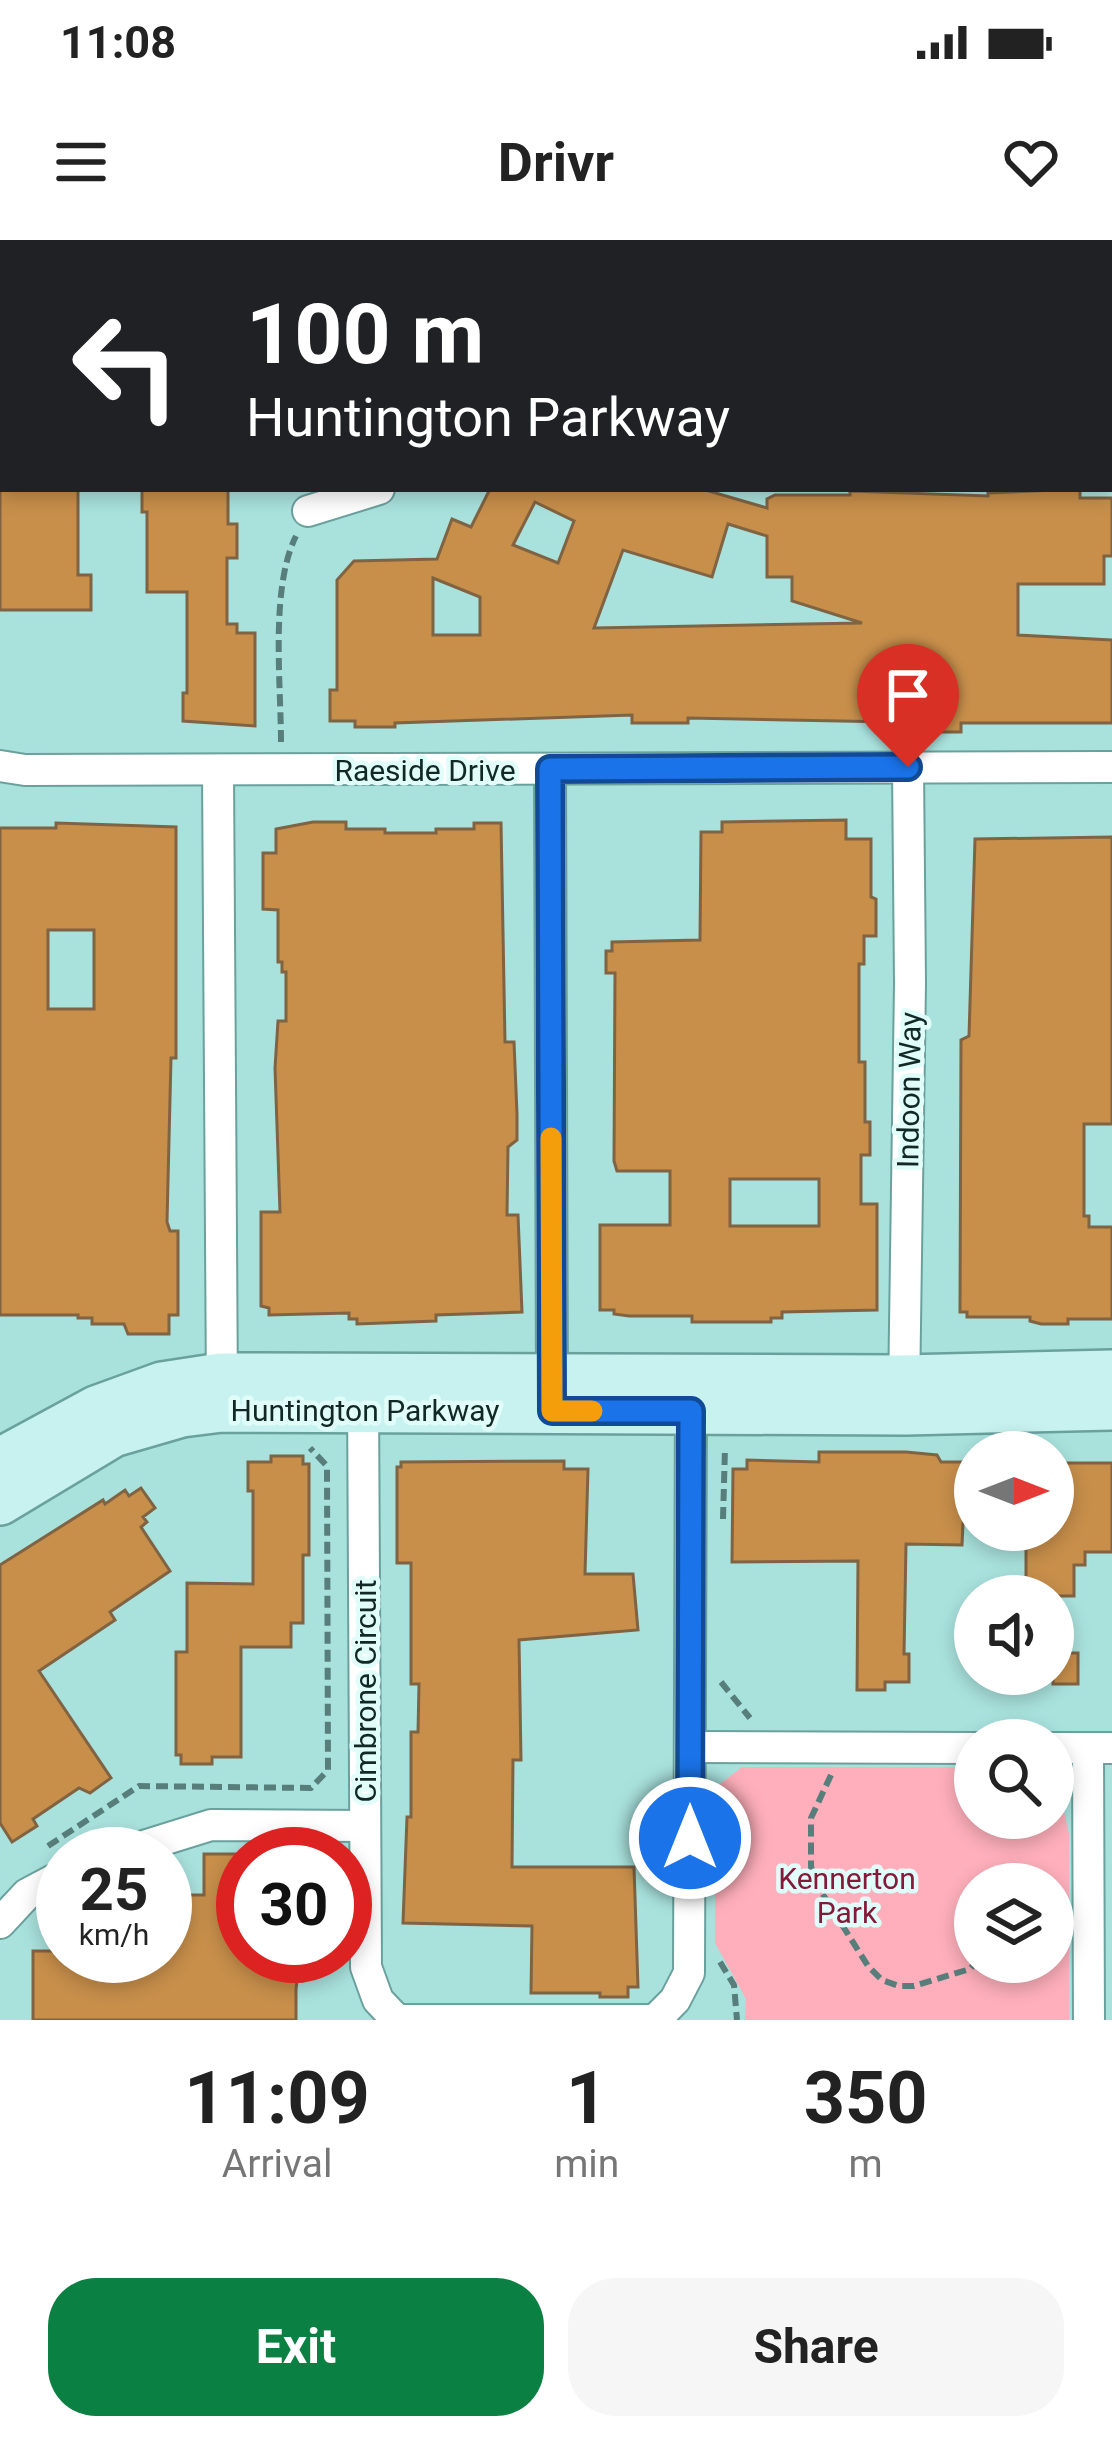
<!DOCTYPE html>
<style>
body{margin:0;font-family:Roboto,sans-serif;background:#f6f6f6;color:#222;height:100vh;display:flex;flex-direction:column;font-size:45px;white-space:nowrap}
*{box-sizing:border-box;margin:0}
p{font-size:39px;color:#767676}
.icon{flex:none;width:66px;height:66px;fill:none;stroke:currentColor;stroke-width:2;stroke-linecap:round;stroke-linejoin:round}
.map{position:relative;height:1780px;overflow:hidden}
.details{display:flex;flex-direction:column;background:#fff;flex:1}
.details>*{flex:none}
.banner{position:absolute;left:0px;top:0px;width:1113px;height:252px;box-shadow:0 6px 18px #0003;background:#202124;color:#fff;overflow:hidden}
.needle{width:78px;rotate:90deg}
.tools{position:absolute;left:954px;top:1191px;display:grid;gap:24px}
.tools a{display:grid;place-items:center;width:120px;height:120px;border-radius:50%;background:#fff;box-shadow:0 6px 18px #0003;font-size:60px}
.speed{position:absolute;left:36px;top:1587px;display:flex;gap:24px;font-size:60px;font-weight:700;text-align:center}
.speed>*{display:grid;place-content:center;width:156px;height:156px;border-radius:50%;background:#fff;box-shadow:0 6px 18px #0003;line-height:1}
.speed small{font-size:30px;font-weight:400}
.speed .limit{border:18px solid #d22;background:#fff;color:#111}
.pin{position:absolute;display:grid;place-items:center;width:102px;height:102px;color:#fff;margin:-123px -51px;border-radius:50% 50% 50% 0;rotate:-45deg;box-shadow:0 0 12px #0007}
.pin .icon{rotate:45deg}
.me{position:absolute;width:132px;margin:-66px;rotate:0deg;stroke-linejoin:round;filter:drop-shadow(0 0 9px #0008)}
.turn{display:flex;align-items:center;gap:42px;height:252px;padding:0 48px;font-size:54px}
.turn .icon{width:156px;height:156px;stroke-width:2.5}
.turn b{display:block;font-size:84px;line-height:102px}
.eta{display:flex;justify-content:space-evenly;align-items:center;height:204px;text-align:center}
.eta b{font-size:72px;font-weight:700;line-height:84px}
.button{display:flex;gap:24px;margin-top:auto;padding:24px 48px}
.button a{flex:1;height:138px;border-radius:48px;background:#0b8043;color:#fff;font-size:48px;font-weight:700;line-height:138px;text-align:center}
.button a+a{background:#f6f6f6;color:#222}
.status{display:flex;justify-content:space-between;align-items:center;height:84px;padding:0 60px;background:#fff;direction:ltr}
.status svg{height:33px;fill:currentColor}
header{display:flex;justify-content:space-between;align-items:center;height:156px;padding:0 48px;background:#fff;font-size:54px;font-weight:700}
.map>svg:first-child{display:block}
.green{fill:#feafbb;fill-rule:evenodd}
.building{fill:#c88f4b;stroke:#7f6343;stroke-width:3;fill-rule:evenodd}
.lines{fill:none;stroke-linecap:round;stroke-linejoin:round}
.street-casing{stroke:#6aa19d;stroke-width:34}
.secondary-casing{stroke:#6aa19d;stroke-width:50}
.path{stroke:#577e7b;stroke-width:6;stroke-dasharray:12 6;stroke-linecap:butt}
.street{stroke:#fff;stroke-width:30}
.secondary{stroke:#c7f2ef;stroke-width:45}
.route-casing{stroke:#114b97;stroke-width:30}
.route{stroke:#1a73e8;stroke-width:21}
.slow{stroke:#f59e0b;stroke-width:21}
.labels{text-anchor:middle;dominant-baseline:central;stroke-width:9;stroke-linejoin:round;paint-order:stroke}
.street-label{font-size:30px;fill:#112826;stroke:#e1fdfa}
.park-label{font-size:30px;fill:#831a39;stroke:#e1fdfa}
</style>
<div class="status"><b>11:08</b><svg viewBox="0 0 49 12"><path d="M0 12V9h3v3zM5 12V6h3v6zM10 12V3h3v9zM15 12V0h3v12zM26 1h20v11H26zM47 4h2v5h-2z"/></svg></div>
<header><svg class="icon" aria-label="menu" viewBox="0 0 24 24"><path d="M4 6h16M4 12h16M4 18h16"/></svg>Drivr<svg class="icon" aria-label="heart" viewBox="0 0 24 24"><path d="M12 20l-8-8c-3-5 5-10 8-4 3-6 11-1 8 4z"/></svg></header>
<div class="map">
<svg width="1112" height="1780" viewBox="0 0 1112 1780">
<rect width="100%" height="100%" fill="#a9e2dd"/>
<path class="green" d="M742,1527h233v51h78v-39l4,2 12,53v186h-324l1,-21 -31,-56v-155zM975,1644h78v78h-78z"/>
<g class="building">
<path d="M0,249h78v86h13v35h-91z"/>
<path d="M142,249h86v35h9v34h-10v66h10v9h18v93l-72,-5v-28h4v-101h-40v-80h-5z"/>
<path d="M490,249h212l65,19v-9l8,-4h75v-4l138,5v-3l92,-4v9h32v58h-8v28h-86v51l94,5v83h-151v9h-29v-4h-40v-6l-204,-4v5h-56v-8l-237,8v4h-40v-6h-25v-31h7v-110l17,-19 83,-2 15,-40 19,8zM535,262l39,19 -16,42 -45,-18zM728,284l39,12v41h25v24l70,22 -268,5 29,-78 89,27zM433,338l47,19v38h-47z"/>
<path d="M846,580v19h25v58l5,2v37h-12v28h-5v98h6v60h5v33h-9v49h16v106l-95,2v6h-11v4h-79v-6h-63l-15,-2v-4h-14v-85h70v-54h-53l-3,-10 1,-188h-9v-22h6v-9l88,-2 1,-108h21v-10zM730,939h89v47h-89z"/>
<path d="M313,582h33v7h39v4h51v-4h38v-6h27l4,219h9l3,72v26l-9,7 -1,68h11l4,97 -86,3v6l-79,3v-5h-8v-6l-80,2v-7l-8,-2v-94h19l-5,-144 3,-47h8v-49h-4v-10h-4v-52l-15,-1v-56h13v-24z"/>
<path d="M56,583l120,4v231h-5l-4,164 3,9h8v84h-9v19h-41l-4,-10h-32v-6h-14v-3h-78v-487h56zM48,690h46v79h-46z"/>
<path d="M1112,597v287h-28v92h5v11h23v92h-44v5h-27l-11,-3v-4h-63v-5h-7l1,-272 8,-4 6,-197z"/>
<path d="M819,1212h87l31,3 4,7h25l-4,83 -56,-1 -2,110h5v28h-24v8h-28l1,-129 -126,1 1,-93h14v-9l72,2z"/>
<path d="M271,1216h32v8h6v91h-6v68h-12v24h-50v110h-29v7h-31v-9h-5v-103h11v-69l66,1v-93h-5v-29h23z"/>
<path d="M564,1221v8h24l-3,105h48l5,56 -119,10 2,120h-8l-1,107h122l4,120h-10v10h-28v-4h-69l1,-67 -129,-3 4,-106h4v-85h7l1,-48h-8v-121h-14v-96h4v-5z"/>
<path d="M1053,1223h59v89h-27v13h-11v31h-48v-66h27z"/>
<path d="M141,1248l14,20 -12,9 4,5 -6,5 29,44 -60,41 5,8 -76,51 72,107 -21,15 -11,-5 -46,31 4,7 -25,16 -12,-19v-258l103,-65 2,4 20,-14 4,6z"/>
<rect x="1053" y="1413" width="25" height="31"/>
<path d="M204,1614h39v102l61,1 -1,24h-6l-1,8v31h-263v-69h30v5h102v-61h39z"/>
</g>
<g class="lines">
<defs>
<g id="street">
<path d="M455,0l3,3"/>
<path d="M1092,0l1,3"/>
<path d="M1110,180l2,1"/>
<path d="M308,271l71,-22"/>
<path d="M0,526l25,4 1087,-3"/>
<path d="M550,529l2,624"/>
<path d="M218,531l4,624"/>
<path d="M363,1153l3,574 12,33 19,20h258l20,-20 14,-27 2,-577"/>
<path d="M904,1154l6,-411 -2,-216"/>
<path d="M690,1507l285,1"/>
<path d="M1053,1508h59"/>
<path d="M1088,1508l1,272"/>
<path d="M118,1614l93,-29 154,1"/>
<path d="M0,1683l27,-29 36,-19"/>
</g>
<g id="secondary">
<path d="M0,1221l96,-52 66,-24 59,-9 682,2 209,-5"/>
<path d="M0,1262l113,-68 69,-20 40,-5 684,3 206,-5"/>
</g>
</defs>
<use href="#street" class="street-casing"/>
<use href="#secondary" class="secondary-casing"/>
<g class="path">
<path d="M281,502c0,-58 -11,-154 15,-206"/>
<path d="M723,1279l2,-71"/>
<path d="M721,1442l29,36"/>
<path d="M831,1535l-20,43v49l11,26 46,73 14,14 17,6h15l56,-17 6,-7"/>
<path d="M48,1606l91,-60 172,2 17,-18 -1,-304 -17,-18"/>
<path d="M720,1722l14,23 3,35"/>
</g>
<use href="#street" class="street"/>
<use href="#secondary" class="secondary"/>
</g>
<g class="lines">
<defs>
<path id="route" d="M690,1598l1,-427h-139l-2,-642 358,-2"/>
</defs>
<use href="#route" class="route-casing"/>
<use href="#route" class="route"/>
<path class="slow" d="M551,898l1,273h40"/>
</g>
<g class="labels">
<g class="street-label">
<text x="425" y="530">Raeside Drive</text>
<text transform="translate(909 850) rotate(-89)">Indoon Way</text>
<text x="365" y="1170">Huntington Parkway</text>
<text transform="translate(365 1451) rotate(-90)">Cimbrone Circuit</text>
</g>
<g class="park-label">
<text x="847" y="1638">Kennerton<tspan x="847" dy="34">Park</tspan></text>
</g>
</g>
</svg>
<div class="tools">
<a><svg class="needle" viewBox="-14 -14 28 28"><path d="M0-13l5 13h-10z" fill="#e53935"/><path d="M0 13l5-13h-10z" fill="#767676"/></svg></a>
<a><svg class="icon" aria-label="sound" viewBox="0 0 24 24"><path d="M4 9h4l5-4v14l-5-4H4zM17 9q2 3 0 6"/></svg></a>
<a><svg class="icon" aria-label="search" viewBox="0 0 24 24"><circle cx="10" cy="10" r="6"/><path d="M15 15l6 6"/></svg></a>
<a><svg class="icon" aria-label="layers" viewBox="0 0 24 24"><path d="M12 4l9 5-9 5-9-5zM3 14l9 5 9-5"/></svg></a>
</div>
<div class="speed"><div>25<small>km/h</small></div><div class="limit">30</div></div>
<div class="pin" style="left:908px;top:527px;background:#d93025"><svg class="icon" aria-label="arrive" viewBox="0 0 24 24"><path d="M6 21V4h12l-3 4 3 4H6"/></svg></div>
<svg class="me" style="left:690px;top:1598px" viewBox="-20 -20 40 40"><circle r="17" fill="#1a73e8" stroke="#fff" stroke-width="3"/><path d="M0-11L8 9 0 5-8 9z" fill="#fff"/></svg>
<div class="banner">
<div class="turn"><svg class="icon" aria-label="left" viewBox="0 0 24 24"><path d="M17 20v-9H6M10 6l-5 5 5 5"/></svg><div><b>100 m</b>Huntington Parkway</div></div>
</div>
</div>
<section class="details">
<div class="eta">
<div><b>11:09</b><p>Arrival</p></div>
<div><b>1</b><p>min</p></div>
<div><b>350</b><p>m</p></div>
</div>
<div class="button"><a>Exit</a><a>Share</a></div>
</section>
